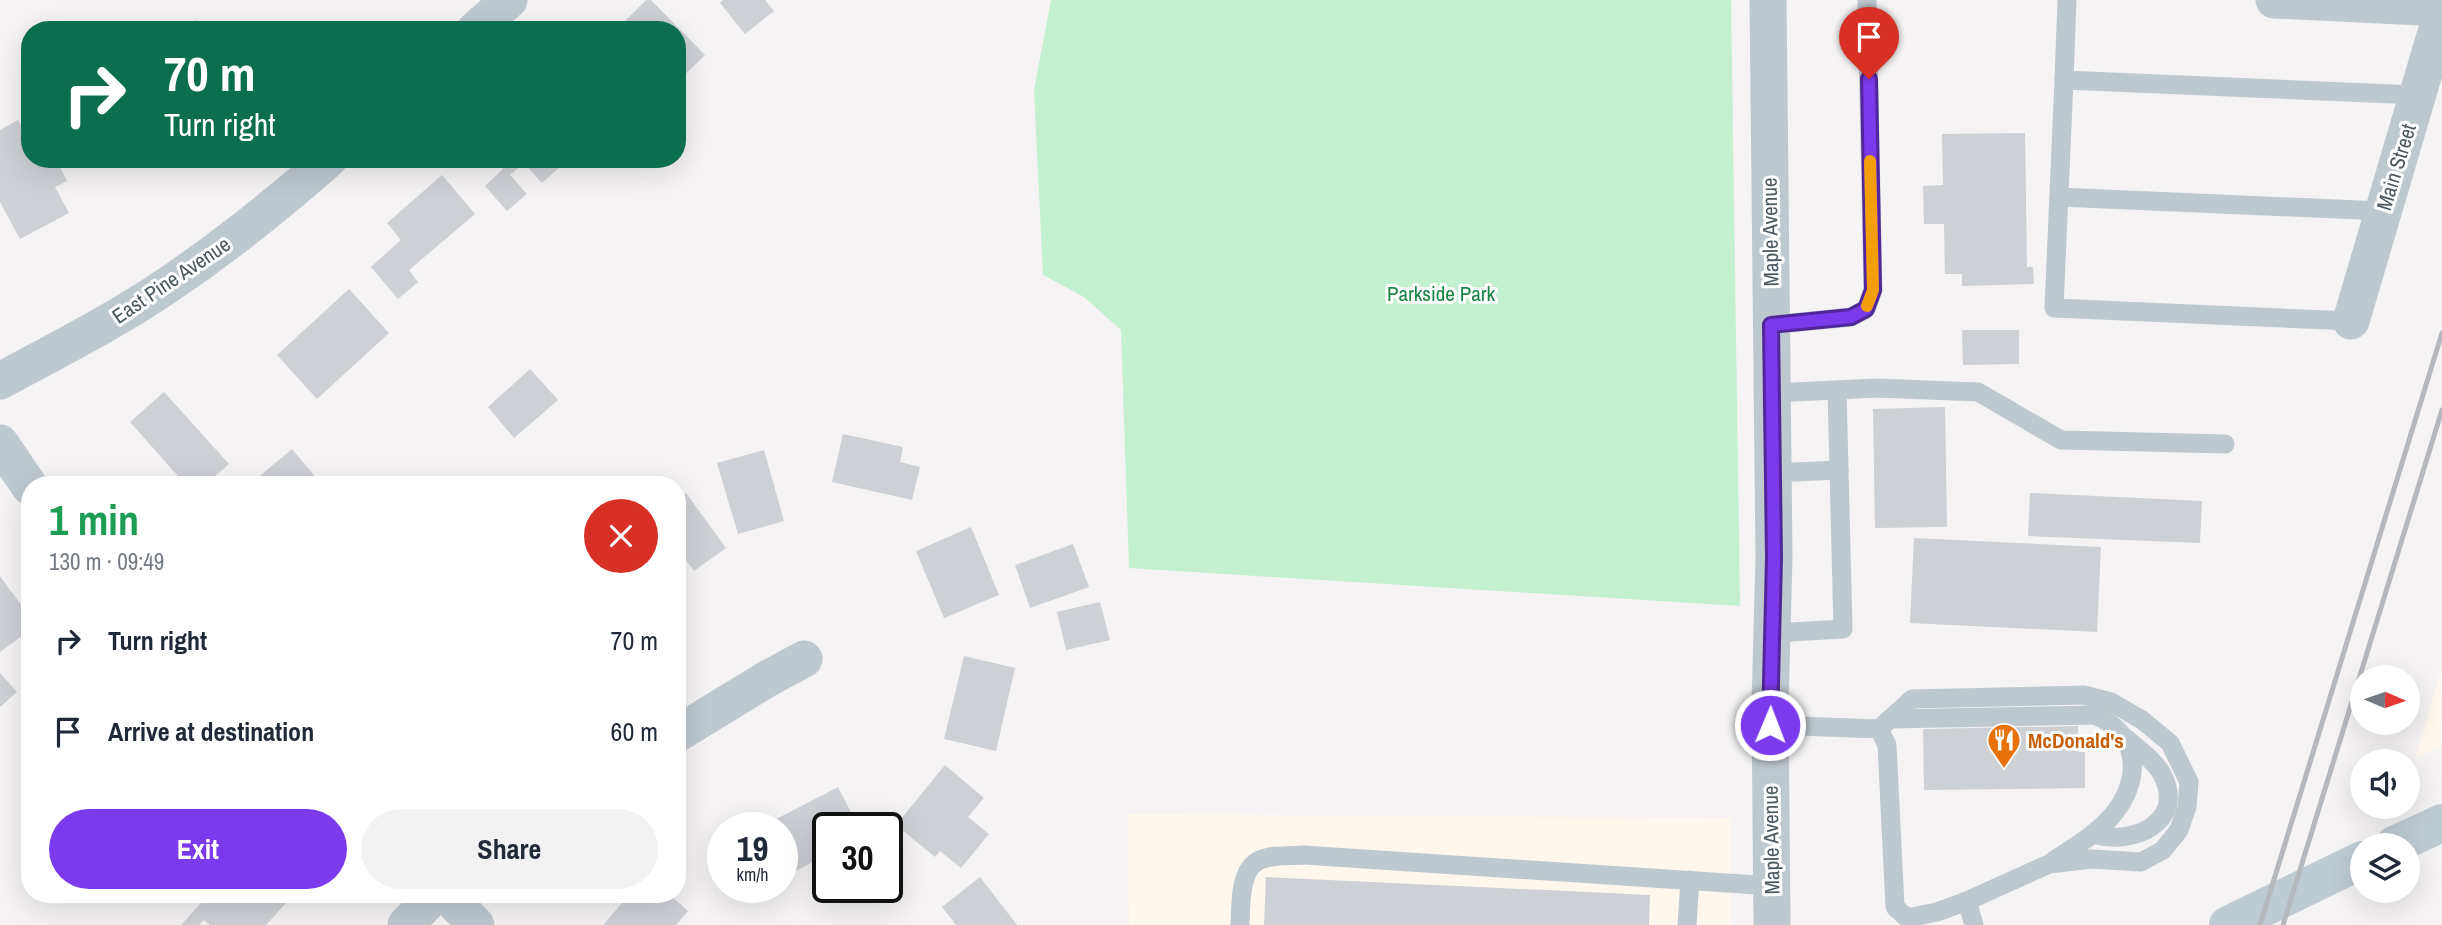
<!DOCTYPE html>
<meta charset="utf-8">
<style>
body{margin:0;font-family:"Archivo Narrow",sans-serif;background:#f2f2f3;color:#1f2937;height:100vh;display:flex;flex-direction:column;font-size:26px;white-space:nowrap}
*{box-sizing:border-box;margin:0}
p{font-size:23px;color:#747a83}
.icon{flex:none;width:38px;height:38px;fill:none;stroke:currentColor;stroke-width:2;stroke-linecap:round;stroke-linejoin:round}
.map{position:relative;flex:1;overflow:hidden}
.side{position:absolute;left:21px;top:476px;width:665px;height:427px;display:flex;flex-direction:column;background:#fff;border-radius:28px;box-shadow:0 7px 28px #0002}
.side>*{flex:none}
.top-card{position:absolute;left:21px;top:21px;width:665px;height:147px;border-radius:28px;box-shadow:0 7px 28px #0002;background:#0b6e4f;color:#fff;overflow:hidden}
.needle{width:46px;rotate:92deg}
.buttons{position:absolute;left:2350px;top:665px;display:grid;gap:14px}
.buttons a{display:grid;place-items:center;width:70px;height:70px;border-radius:50%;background:#fff;box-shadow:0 7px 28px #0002;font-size:35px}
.speed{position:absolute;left:707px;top:812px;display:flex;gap:14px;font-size:35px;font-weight:700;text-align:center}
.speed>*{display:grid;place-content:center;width:91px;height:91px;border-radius:50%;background:#fff;box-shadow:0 7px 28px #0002;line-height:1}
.speed small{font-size:18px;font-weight:400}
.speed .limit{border:4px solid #111;border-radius:10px;background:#fff;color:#111}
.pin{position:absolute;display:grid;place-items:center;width:60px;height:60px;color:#fff;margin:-72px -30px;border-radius:50% 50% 50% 0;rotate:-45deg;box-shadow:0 0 7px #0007}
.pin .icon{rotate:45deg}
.me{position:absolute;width:77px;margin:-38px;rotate:1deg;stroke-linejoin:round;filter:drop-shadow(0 0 5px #0008)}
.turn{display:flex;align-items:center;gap:24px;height:147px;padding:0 28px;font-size:32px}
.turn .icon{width:91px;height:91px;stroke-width:2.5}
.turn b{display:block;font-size:49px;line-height:60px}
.round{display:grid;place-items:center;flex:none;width:74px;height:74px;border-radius:37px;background:#f2f2f3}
.summary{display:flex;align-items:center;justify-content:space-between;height:119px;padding:0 28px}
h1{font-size:42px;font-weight:700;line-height:52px;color:#1e9e55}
.button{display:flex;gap:14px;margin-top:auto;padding:14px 28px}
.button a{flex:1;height:80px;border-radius:42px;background:#7c3aed;color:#fff;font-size:28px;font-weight:700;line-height:80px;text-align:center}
.button a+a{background:#f2f2f3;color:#1f2937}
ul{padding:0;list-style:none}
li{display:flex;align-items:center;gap:21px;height:91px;padding:0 28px}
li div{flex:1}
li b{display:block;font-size:26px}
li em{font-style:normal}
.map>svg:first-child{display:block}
.commercial{fill:#fdf7ee}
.green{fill:#c3f0d0}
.building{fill:#cdd0d5}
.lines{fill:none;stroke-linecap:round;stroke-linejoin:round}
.lane{stroke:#bec8cf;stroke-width:19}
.street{stroke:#bec8cf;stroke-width:37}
.secondary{stroke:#bfcbd3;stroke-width:38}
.rail{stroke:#b5b8bd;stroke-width:5}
.route-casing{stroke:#51269a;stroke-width:18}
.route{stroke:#7c3aed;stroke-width:12}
.slow{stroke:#f59e0b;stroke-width:12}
.labels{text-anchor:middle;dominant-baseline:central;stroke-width:6;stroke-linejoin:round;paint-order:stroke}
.street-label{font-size:21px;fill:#4a5860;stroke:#fff}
.park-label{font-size:21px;fill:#188443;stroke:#fff}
.food-label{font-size:21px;font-weight:bold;fill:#c56008;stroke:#fff;text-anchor:start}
</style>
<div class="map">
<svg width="2442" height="925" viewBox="0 0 2442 925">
<rect width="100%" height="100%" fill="#f5f3f3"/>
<g class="commercial">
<path d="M2442,667v78l-27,14z"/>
<path d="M1128,814l603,4v107h-602z"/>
</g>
<path class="green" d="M1051,0h680l9,606 -611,-38 -8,-238 -37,-33 -41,-22 -9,-185z"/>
<g class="building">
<path d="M646,0h5l54,55 -28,27v-52h-61z"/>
<path d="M723,0h42l9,11 -29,23 -25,-31z"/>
<path d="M196,20l7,10h-21z"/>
<path d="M18,120l12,22v17h26l11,22 -12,6 14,26 -49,26 -20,-37v-72z"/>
<path d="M2025,133l2,134h6l1,17 -72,2v-12h-17l-1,-50h-20l-1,-38 20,-1 -1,-51z"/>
<path d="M494,159h75l-27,24 -18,-20 -14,12 17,19 -20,17 -22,-25 18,-17z"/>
<path d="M442,175l33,39 -66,56 9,12 -20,17 -27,-32 30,-27 -14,-17z"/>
<path d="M349,289l40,44 -72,66 -40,-44z"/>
<path d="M1962,330h57v34l-56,1z"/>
<path d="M530,369l28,31 -44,38 -26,-31z"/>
<path d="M164,392l65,72 -24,21h-19l-56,-63z"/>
<path d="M1945,407l2,120 -72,1 -2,-119z"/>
<path d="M843,434l60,13 -3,15 20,5 -8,33 -80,-18z"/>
<path d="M292,449l30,36h-61l-5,-6z"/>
<path d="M764,450l20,71 -46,13 -21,-71z"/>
<path d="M686,493l40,55 -32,23 -10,-14 -7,5v-62z"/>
<path d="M2030,493l172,8 -2,42 -172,-7z"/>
<path d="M971,527l28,68 -55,23 -28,-67z"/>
<path d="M1914,538l187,9 -4,85 -187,-9z"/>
<path d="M1073,544l16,43 -59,21 -15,-43z"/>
<path d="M0,576l30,41v13l-30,22z"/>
<path d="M1100,602l10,38 -44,10 -9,-38z"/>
<path d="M964,656l51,12 -19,83 -52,-12z"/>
<path d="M0,673l17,19 -17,15z"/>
<path d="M2078,726l1,26h6v36l-161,2 -1,-61z"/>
<path d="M945,765l39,33 -16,19 21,17 -28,34 -21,-17 -5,6 -39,-32z"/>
<path d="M838,787l21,41h-31v26l-42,22 -4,-5v-43h-23z"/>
<path d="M723,847v28l-12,-22z"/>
<path d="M980,877l37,48h-61l-14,-18z"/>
<path d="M1266,877l384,18 -1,30h-385z"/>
<path d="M729,887h21l-16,8z"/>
<path d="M209,894h70l8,8 -21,23h-56l-6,-5 -5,5h-18z"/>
<path d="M630,894h39l19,17 -12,14h-73z"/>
</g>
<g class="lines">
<g class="lane">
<path d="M2064,80l3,-80"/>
<path d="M2059,197l323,14"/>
<path d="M2351,321l-297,-13 10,-228 354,15"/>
<path d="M1771,325l80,-8 15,-8 7,-19 -6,-290"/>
<path d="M1772,393l105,-5 101,4 83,48 164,4"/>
<path d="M1773,473l66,-3"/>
<path d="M1772,633l71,-4 -6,-239"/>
<path d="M1890,719l204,-4c48,19 48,68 16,103 -16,18 -38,30 -57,43"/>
<path d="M1770,725l109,4 33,-30 172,-4 27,7 31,18 28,23 19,39 -2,25 -8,23 -16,20 -22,12 -49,-3 -43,5 -82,37 -30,11 -30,6 -12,-11 -8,-162 -8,-16"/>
<path d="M2093,834c39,12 94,-11 69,-60 -8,-14 -23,-24 -35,-35"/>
<path d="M1967,901l7,24"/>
<path d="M1240,925c1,-18 -1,-54 18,-64 12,-7 33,-5 46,-6l468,31"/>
<path d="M1687,925l3,-45"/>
</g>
<g class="street">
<path d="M1768,0l6,558 -4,147 2,220"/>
<path d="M2274,0l168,8"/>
<path d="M475,30l34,-30"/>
<path d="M2351,321l91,-309"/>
<path d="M0,381c57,-31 115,-60 168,-96 56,-38 110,-81 161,-126"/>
<path d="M0,443l30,44"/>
<path d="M677,734l90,-55 37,-20"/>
<path d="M446,894l30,31"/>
<path d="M406,925l29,-31"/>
</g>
<g class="secondary">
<path d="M2394,845l48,-22"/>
<path d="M2228,925l134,-65"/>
</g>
<g class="rail">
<path d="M2260,925l182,-592"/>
<path d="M2283,925l159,-515"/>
</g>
</g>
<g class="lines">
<defs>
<path id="route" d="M1770,725l4,-167 -3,-233 80,-8 15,-8 7,-19 -4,-211"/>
</defs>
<use href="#route" class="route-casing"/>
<use href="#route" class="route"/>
<path class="slow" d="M1867,306l6,-16 -3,-129"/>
</g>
<defs>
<symbol id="restaurant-pin" viewBox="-11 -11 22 30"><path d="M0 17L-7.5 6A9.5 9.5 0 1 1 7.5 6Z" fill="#e8710a" stroke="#fff"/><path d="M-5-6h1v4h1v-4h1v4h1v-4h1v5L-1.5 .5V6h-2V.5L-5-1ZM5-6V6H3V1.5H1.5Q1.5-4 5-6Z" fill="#fff"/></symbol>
</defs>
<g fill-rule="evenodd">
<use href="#restaurant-pin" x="1985" y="721" width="38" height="52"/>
</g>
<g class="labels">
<g class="street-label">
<text transform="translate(2396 167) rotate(-73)">Main Street</text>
<text transform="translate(1770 232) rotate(-91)">Maple Avenue</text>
<text transform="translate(171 280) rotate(-34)">East Pine Avenue</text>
<text transform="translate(1771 840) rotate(-91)">Maple Avenue</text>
</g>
<g class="park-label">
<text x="1441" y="293">Parkside Park</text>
</g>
<g class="food-label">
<text x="2028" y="740">McDonald's</text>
</g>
</g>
</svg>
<div class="buttons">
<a><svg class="needle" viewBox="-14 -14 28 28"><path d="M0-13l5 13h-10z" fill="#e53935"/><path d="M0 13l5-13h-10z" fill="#747a83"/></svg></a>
<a><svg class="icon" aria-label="sound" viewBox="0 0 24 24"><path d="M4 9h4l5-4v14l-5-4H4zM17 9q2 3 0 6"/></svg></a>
<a><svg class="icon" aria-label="layers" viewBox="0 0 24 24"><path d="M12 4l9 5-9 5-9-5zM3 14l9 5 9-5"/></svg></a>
</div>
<div class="speed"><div>19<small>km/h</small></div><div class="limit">30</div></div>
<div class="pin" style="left:1869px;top:79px;background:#d93025"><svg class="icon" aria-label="arrive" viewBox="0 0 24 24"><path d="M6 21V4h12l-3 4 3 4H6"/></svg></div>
<svg class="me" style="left:1770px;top:725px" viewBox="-20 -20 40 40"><circle r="17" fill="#7c3aed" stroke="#fff" stroke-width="3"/><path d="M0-11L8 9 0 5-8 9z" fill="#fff"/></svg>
<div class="top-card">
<div class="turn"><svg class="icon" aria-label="right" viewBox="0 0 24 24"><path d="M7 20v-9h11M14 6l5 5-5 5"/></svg><div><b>70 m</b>Turn right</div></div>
</div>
<section class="side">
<div class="summary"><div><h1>1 min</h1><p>130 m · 09:49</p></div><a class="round" style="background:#d93025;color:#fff"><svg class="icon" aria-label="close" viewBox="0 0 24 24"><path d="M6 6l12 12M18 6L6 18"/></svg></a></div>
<ul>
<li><svg class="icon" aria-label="right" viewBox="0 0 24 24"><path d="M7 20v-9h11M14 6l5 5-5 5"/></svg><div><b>Turn right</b></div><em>70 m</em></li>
<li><svg class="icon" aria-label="arrive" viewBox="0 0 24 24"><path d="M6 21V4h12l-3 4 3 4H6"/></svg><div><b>Arrive at destination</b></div><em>60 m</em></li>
</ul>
<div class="button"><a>Exit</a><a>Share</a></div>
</section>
</div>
